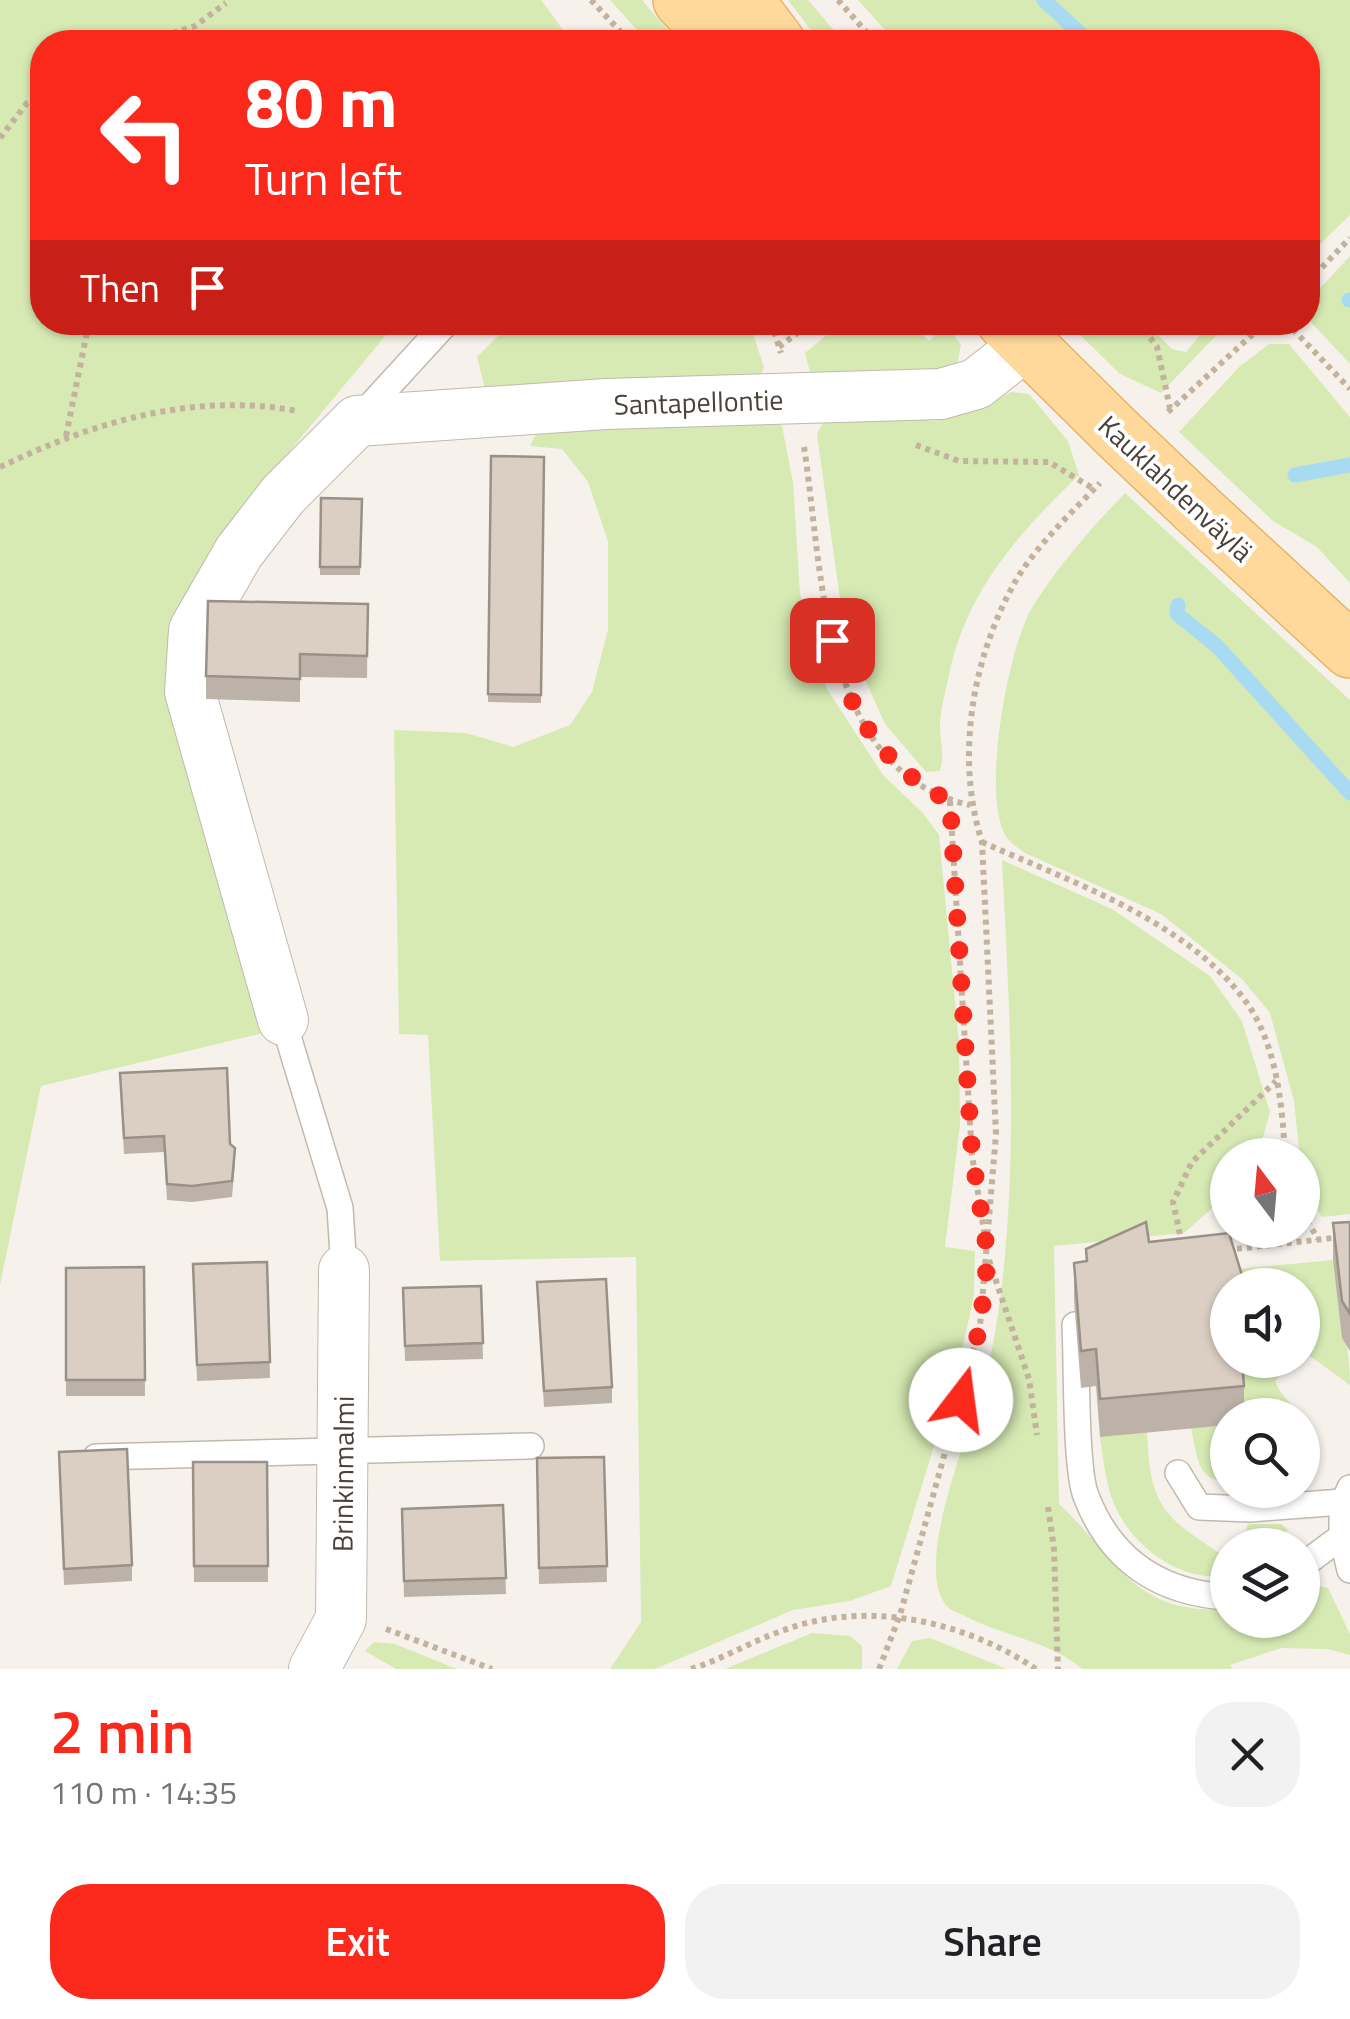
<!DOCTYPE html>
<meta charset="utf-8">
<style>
body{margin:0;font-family:"Titillium Web",sans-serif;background:#f2f2f2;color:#202124;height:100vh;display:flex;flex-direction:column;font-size:38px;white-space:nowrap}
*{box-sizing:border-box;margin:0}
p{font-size:32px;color:#757577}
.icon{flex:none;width:55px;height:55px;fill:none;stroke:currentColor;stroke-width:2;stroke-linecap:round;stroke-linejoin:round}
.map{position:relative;height:1669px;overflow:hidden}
.sheet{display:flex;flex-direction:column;background:#fff;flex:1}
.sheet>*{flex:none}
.guide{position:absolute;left:30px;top:30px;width:1290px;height:305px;border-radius:40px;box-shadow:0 2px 8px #0004;background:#fb291c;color:#fff;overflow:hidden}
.needle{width:65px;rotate:344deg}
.buttons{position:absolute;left:1210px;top:1138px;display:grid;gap:20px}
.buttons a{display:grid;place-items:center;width:110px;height:110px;border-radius:50%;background:#fff;box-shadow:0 2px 8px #0004;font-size:50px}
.pin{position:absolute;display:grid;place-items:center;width:85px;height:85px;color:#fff;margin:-42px;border-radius:20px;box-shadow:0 5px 15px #0006}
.me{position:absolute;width:110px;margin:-55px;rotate:15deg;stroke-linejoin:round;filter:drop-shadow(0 0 8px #0008)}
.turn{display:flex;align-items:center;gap:35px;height:210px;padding:0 50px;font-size:45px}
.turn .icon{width:130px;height:130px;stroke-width:2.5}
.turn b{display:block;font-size:70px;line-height:85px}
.then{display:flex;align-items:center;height:95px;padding:0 50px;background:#0003;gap:20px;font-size:38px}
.round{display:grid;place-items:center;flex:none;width:105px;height:105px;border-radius:40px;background:#f2f2f2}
.head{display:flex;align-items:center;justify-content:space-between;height:170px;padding:0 50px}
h1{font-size:60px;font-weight:600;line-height:75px;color:#fb291c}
.cta{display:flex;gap:20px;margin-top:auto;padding:20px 50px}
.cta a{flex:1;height:115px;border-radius:40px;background:#fb291c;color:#fff;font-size:40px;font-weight:600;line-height:115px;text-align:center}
.cta a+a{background:#f2f2f2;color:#202124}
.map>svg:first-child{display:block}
.green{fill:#d7eab4}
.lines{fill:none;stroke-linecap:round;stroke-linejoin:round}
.stream{stroke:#a8dbf2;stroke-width:15}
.service-casing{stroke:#c2b8ad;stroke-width:28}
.minor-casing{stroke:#c2b8ad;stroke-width:52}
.primary-casing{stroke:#e6b469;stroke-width:58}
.path{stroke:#c3b39e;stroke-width:6;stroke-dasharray:5 5;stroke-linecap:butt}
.service{stroke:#fff;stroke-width:25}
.minor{stroke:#fff;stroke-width:50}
.primary{stroke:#ffd99b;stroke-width:55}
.primary-bridge-casing{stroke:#e6b469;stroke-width:58;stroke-linecap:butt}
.primary-bridge{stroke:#ffd99b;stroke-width:55}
.wall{fill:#bcb2a8}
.building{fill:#dbcfc3;stroke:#999188;stroke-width:2.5}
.route{stroke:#fb291c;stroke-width:18;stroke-dasharray:0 32.4}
.labels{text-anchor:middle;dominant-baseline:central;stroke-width:8;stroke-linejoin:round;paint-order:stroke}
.street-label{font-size:28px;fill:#4a4239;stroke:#fff}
</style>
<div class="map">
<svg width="1350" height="1669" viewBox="0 0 1350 1669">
<rect width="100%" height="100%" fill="#f6f2eb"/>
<g class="green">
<path d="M0,0h541l31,42h-530v280l354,1 -160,193 -58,104 90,412 -227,54 -41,199z"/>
<path d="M610,0h32l36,42h-30z"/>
<path d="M788,0h20l36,42h-24z"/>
<path d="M858,0h492v215l-42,41v-214h-412z"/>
<path d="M1350,256v108l-42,-45v-18z"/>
<path d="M749,322l15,45 -4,13 -275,9 -8,-32 34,-34z"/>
<path d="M841,323h68l20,18 16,-16 16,19 -4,22 -13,10 -122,4 -12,-8 -5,-19z"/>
<path d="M1068,323h78l26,26 14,3 24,-29h18l-67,70 -41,-19z"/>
<path d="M1269,344h20l61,73v166l-33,-36 -44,-26 -94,-89 60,-65z"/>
<path d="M1011,392l18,2 39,47 11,34c-61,59 -115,118 -131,205 -3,14 -8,31 -8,45 0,17 5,30 0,46l-14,1 -41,-48 -40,-89 -28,-201 10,-19 56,-1 51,7 42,-10z"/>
<path d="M767,414l15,12 11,56 7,112 27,95 56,86 40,38 16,22 20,208 1,82 -15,122 30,4 -1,44 -15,70 -68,221 -41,15 -57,9 -138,59h-45l31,-47 -5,-365 -196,4 -12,-226 -29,-1 -5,-304 72,3 47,14 57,-22 22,-33 16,-62v-89l-20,-59 -26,-33 -32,-3 9,-18z"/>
<path d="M1125,493l225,207v514l-28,3 -19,-29 -9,-87 -24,-88 -28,-34 -81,-65 -136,-61c-5,-4 -14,-9 -18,-15 -27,-39 1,-193 26,-232 26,-41 58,-78 92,-113z"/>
<path d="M1002,860l110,49 98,67 32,45 28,91 -12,43h-30l-1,40 -43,38 -130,13 5,258c59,55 74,111 168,105l1,11h74l1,-26 17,-8 8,2 22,46v21l-23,-6 -46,-1 -51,17 3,4h-151c-32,-28 -77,-32 -115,-52 -6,-3 -16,-6 -20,-11 -38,-42 32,-194 43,-247 32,-156 20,-340 12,-499z"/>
<path d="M1333,1260c5,42 17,84 17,125l-47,-34 -1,-66h-69l-4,-15z"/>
<path d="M1238,1360h57l-20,21c9,26 50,42 28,74l-1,-40h-59z"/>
<path d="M1227,1425v56c-31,2 -30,-29 -36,-53z"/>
<path d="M1147,1432c3,78 18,85 80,126v17c-48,9 -99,-32 -115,-76 -7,-20 -9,-42 -12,-62z"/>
<path d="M1248,1524h33l7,6 -14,15h-33z"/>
<path d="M812,1633l38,3 12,10v23h-137z"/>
<path d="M930,1638l77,31h-110l15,-28z"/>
<path d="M374,1642l21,2 62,25h-61l-31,-18z"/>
</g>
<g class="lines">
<g class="stream">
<path d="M1044,0l45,42"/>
<path d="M1349,300h1"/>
<path d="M1295,475l55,-10"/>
<path d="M1178,605l-1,9 40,32 133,147"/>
</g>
<defs>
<g id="service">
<path d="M360,417l87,-95"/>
<path d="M283,1020l57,188 4,62"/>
<path d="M1075,1325c2,36 0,143 11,171 25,65 74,97 142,101"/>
<path d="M96,1457l435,-11"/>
<path d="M1178,1473l21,34 51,2 92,-7"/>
<path d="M1350,1488c-14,27 -7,54 0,82"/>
<path d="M1302,1566l39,-29"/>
</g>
<g id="minor">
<path id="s1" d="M283,1020l-93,-328 4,-62 45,-78 44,-57 74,-74 249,-17 335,-10 35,-10 50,-39"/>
<path id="s2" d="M314,1669l27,-50 3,-349"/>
</g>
<g id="primary">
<path d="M681,0l39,42"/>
<path d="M745,0l32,42"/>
<path d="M1005,322l111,110"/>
<path d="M1196,508l154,142"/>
</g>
</defs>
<use href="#service" class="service-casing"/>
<use href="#minor" class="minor-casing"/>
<use href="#primary" class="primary-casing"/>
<g class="path">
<path d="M591,0l39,42"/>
<path d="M838,0l37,42"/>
<path d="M144,42l51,-16 31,-23"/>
<path d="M0,138l27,-35 15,-5"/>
<path d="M1308,282l42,-44"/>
<path d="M771,322l10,31"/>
<path d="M926,322l11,10"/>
<path d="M1138,322l19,25 13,61"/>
<path d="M1286,322l64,67"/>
<path d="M779,347l33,-25"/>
<path d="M1168,412l98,-90"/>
<path d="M66,436l23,-114"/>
<path d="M916,445l43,16 90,1 45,27"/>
<path d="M804,447c19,121 15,325 166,358"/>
<path d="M0,467c94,-45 192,-75 298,-56"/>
<path d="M950,801l22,354 14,88"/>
<path d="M982,842c87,39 197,76 258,152 36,43 42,107 45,161"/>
<path d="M1302,1212l16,27"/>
<path d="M1182,1244l-9,-42 19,-40 84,-81"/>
<path d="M1227,1250l123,-14"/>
<path d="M989,1260l40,119 8,56"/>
<path d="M1048,1507l6,42 4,120"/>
<path d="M386,1629l106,40"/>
<path d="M691,1669c32,-10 61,-28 93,-39 82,-30 179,-10 252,39"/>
<path d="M879,1669l21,-54 80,-289 16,-192 -14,-292c-27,-84 -10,-184 33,-260 20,-35 57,-70 85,-99"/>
</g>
<use href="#service" class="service"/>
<use href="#minor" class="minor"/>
<use href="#primary" class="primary"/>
<defs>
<path id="primary-bridge" d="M1116,432l80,76"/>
</defs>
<use href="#primary-bridge" class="primary-bridge-casing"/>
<use href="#primary-bridge" class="primary-bridge"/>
</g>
<g class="wall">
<path d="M491,456l53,1 -3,246 -53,-1z"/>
<path d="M321,498l41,1 -2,76h-40z"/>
<path d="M368,604l-1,74 -67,-1v25l-94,-3v-23z"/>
<path d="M120,1073l110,71 5,20 -3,33 -40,5 -25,-2 -3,-48 -40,2z"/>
<path d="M1350,1222v129l-8,-13 -9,-78v-37z"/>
<path d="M1149,1242l79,43 16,101v29h-16v10l-128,12 -4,-51 -15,2 -7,-88v-37l12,-2v-12z"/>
<path d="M267,1262l3,116 -73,3 -4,-117z"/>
<path d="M144,1267l1,129h-79v-128z"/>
<path d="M537,1282l75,105v16l-68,4z"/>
<path d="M481,1286l2,73 -78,2 -2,-73z"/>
<path d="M59,1452l73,113v16l-68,4z"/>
<path d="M604,1457l3,125 -68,2 -2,-126z"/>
<path d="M193,1462h74l1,120h-74z"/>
<path d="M503,1505l3,89 -102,3 -2,-88z"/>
</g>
<g class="building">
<path d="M491,456l53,1 -3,238 -53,-1z"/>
<path d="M321,498l41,1 -2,68h-40z"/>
<path d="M208,601l160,3 -1,52 -67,-2v25l-94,-3z"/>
<path d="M227,1068l3,76 5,4 -3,33 -40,5 -25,-2 -3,-48 -40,2 -4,-65z"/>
<path d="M1146,1222l3,20 80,-9 16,52h-17v75h14l2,26 -144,13 -4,-50 -15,2 -7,-88 13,-2 -1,-12z"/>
<path d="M1350,1222v92l-8,-13 -9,-78z"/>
<path d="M267,1262l3,100 -73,3 -4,-101z"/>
<path d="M144,1267l1,113h-79v-112z"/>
<path d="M606,1279l6,108 -68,4 -7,-109z"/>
<path d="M481,1286l2,57 -78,3 -2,-58z"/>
<path d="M127,1449l5,116 -68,4 -5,-117z"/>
<path d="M604,1457l3,109 -68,2 -2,-110z"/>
<path d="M193,1462h74l1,104h-74z"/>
<path d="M503,1505l3,73 -102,3 -2,-72z"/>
</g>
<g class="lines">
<path class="route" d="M832,640c14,70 54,130 118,161l22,353 16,102 -8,70 -19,74"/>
</g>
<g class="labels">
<g class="street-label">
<text stroke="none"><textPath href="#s1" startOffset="1012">Santapellontie</textPath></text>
<text transform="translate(1176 488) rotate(43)">Kauklahdenväylä</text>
<text stroke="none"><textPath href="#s2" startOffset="202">Brinkinmalmi</textPath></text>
</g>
</g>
</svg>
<div class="buttons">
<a><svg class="needle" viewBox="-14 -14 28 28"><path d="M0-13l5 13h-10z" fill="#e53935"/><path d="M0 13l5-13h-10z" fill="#757577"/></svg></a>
<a><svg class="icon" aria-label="sound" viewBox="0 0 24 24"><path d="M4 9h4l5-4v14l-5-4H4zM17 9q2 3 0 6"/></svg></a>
<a><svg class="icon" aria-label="search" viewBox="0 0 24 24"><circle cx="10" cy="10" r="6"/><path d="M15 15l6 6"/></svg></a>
<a><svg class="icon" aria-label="layers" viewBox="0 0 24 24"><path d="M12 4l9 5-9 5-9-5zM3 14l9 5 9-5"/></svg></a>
</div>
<div class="pin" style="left:832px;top:640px;background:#d93025"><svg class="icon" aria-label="arrive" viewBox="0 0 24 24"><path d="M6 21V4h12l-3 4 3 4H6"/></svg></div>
<svg class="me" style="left:961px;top:1400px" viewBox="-20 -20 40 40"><circle r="19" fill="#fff"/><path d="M0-13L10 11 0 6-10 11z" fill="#fb291c"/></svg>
<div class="guide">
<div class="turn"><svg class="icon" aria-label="left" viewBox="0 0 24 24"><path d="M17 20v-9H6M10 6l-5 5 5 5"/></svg><div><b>80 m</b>Turn left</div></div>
<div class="then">Then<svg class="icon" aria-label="arrive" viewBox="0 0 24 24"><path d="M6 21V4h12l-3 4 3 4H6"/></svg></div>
</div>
</div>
<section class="sheet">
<div class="head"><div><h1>2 min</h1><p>110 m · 14:35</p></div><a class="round"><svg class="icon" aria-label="close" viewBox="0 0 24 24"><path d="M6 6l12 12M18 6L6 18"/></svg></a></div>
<div class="cta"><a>Exit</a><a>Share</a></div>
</section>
